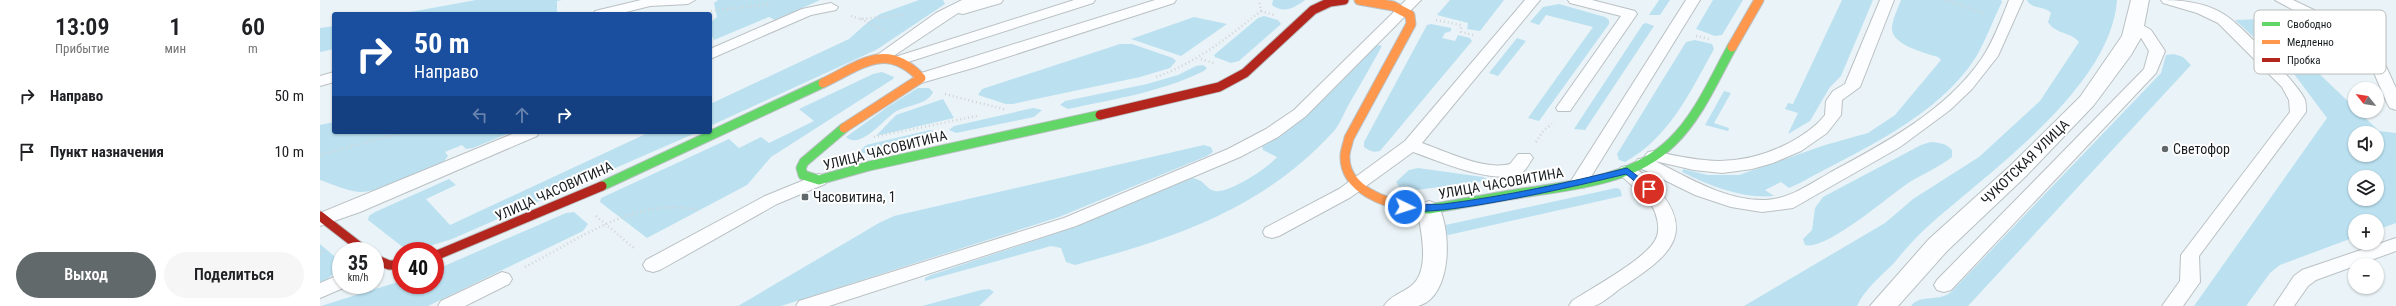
<!DOCTYPE html>
<html lang="ru">
<meta charset="utf-8">
<style>
body{margin:0;font-family:"Roboto Condensed",sans-serif;background:#f6f6f6;color:#202124;height:100vh;display:flex;flex-direction:column;font-size:15px;white-space:nowrap}
*{box-sizing:border-box;margin:0}
p{font-size:13px;color:#757577}
.icon{flex:none;width:22px;height:22px;fill:none;stroke:currentColor;stroke-width:2;stroke-linecap:round;stroke-linejoin:round}
.map{position:relative;flex:1;overflow:hidden}
.sheet{display:flex;flex-direction:column;background:#fff;width:320px}
.sheet>*{flex:none}
.guide{position:absolute;left:12px;top:12px;width:380px;height:122px;border-radius:4px;box-shadow:0 1px 3px #0004;background:#1a4fa0;color:#fff;overflow:hidden}
.needle{width:26px;rotate:300deg}
.controls{position:absolute;left:2028px;top:82px;display:grid;gap:8px}
.controls a{display:grid;place-items:center;width:36px;height:36px;border-radius:50%;background:#fff;box-shadow:0 1px 3px #0004;font-size:20px}
.speed{position:absolute;left:12px;top:242px;display:flex;gap:8px;font-size:20px;font-weight:700;text-align:center}
.speed>*{display:grid;place-content:center;width:52px;height:52px;border-radius:50%;background:#fff;box-shadow:0 1px 3px #0004;line-height:1}
.speed small{font-size:10px;font-weight:400}
.speed .limit{border:6px solid #d22;background:#fff;color:#111}
.pin{position:absolute;display:grid;place-items:center;width:34px;height:34px;color:#fff;margin:-17px;border:2px solid #fff;border-radius:50%;box-shadow:0 1px 4px #0007}
.me{position:absolute;width:44px;margin:-22px;rotate:94deg;stroke-linejoin:round;filter:drop-shadow(0 0 3px #0008)}
.turn{display:flex;align-items:center;gap:14px;height:84px;padding:0 16px;font-size:18px}
.turn .icon{width:52px;height:52px;stroke-width:2.5}
.turn b{display:block;font-size:28px;line-height:34px}
.lanes{display:flex;align-items:center;height:38px;padding:0 16px;background:#0003;justify-content:center;gap:20px;direction:ltr}
.lanes .off{opacity:.35}
.eta{display:flex;justify-content:space-evenly;align-items:center;height:68px;text-align:center}
.eta b{font-size:24px;font-weight:600;line-height:28px}
.cta{display:flex;gap:8px;margin-top:auto;padding:8px 16px}
.cta a{flex:1;height:46px;border-radius:24px;background:#62696b;color:#fff;font-size:16px;font-weight:600;line-height:46px;text-align:center}
.cta a+a{background:#f6f6f6;color:#202124}
ul{padding:0;list-style:none}
li{display:flex;align-items:center;gap:12px;height:56px;padding:0 16px}
li div{flex:1}
li b{display:block;font-size:15px}
li em{font-style:normal}
main{display:flex;flex:1;min-height:0}
.map>svg:first-child{display:block}
.green{fill:#bbe1f1;fill-rule:evenodd}
.lines{fill:none;stroke-linecap:round;stroke-linejoin:round}
.lane-casing{stroke:#bac1c4;stroke-width:2}
.street-casing{stroke:#bac1c4;stroke-width:2}
.fast-casing{stroke:#bac1c4;stroke-width:11}
.slow-casing{stroke:#bac1c4;stroke-width:11}
.jam-casing{stroke:#bac1c4;stroke-width:11}
.path{stroke:#d2d4d6;stroke-width:2.5;stroke-dasharray:1 3;stroke-linecap:butt}
.lane{fill:#fcfdfe;fill-rule:evenodd}
.street{fill:#fcfdfe;fill-rule:evenodd}
.fast{stroke:#63d668;stroke-width:9}
.slow{stroke:#ff974d;stroke-width:9}
.jam{stroke:#b3261e;stroke-width:9}
.route{fill:#1a73e8;stroke:#114b97}
.poi-dot{fill:#62696b;stroke:#fff;stroke-width:1.5}
.labels{text-anchor:middle;dominant-baseline:central;stroke-width:4;stroke-linejoin:round;paint-order:stroke}
.poi-label{font-size:14px;fill:#181e20;stroke:#fff;text-anchor:start}
.street-label{font-size:14px;fill:#181e20;stroke:#fff}
.key{fill:#fff;stroke:#babcbc;stroke-width:1}
.key-label{font-size:11px;fill:#181e20}
</style>
<main>
<section class="sheet">
<div class="eta">
<div><b>13:09</b><p>Прибытие</p></div>
<div><b>1</b><p>мин</p></div>
<div><b>60</b><p>m</p></div>
</div>
<ul>
<li><svg class="icon" aria-label="right" viewBox="0 0 24 24"><path d="M7 20v-9h11M14 6l5 5-5 5"/></svg><div><b>Направо</b></div><em>50 m</em></li>
<li><svg class="icon" aria-label="arrive" viewBox="0 0 24 24"><path d="M6 21V4h12l-3 4 3 4H6"/></svg><div><b>Пункт назначения</b></div><em>10 m</em></li>
</ul>
<div class="cta"><a>Выход</a><a>Поделиться</a></div>
</section>
<div class="map">
<svg width="2076" height="306" viewBox="0 0 2076 306">
<rect width="100%" height="100%" fill="#eaf3f7"/>
<g class="green">
<path d="M156,0h86l-5,1v13h-158z"/>
<path d="M398,0h102l-45,20 -6,-3 -55,23 -4,-8v-9l7,-6 -3,-14z"/>
<path d="M599,0h24l2,4 -69,46 -166,76v-22l139,-65 19,-17 12,-8z"/>
<path d="M953,0h32c-11,8 -21,14 -33,5z"/>
<path d="M1130,0h54l-24,31 -13,-2 1,-6 -31,-8z"/>
<path d="M1339,0h11l-10,15h-11z"/>
<path d="M1393,0h30l-21,35 -7,1 -19,-7z"/>
<path d="M1522,0h31l-32,76 -11,11 -20,34 -22,13 10,-21 -13,-4 3,-6 5,1z"/>
<path d="M1581,0h100l1,2c-9,18 -16,38 -26,55 -38,60 -116,93 -176,126l-11,5 -8,-6 -16,8 9,6c-31,3 -64,-10 -92,-24l1,-3 25,6h31l86,-30 43,-12 27,-18 46,-55 -3,-3c-12,-4 -48,-12 -46,-30 1,-9 6,-19 9,-27z"/>
<path d="M1707,0h90c-6,88 -130,173 -192,229 -11,10 -21,22 -31,34 -12,12 -30,27 -37,43h-113l141,-83 28,-24 66,-42 61,-56 39,-59c-8,-10 -24,-8 -31,-20l3,-9c-6,-7 -21,-4 -24,-13z"/>
<path d="M1239,4l46,13 4,3v4l-70,97 -11,-3 65,-91 -47,-12 -7,10 -9,-3 13,-15z"/>
<path d="M944,16l14,4 3,4 -42,37 -8,2 -16,-6 -1,-2 44,-37z"/>
<path d="M874,17l33,7 -46,32 -50,-17z"/>
<path d="M1942,19l93,89v3h3l21,20 17,2v90l-19,7v-9h-22v16l-75,28 -10,8 -24,33h-52l133,-188 -33,-44 -59,-54zM2035,133h22v22h-22zM2035,177h22v22h-22z"/>
<path d="M1326,23l8,3 -69,104 -11,-1 69,-105z"/>
<path d="M1111,24l20,4v3l-6,2 -3,5 13,3 3,-6 12,3 2,3 -92,110c-7,2 -10,0 -16,-4v-5l63,-117z"/>
<path d="M14,26v23l-14,3v-24z"/>
<path d="M1197,38l9,3 -28,35 -9,-3z"/>
<path d="M1375,40l17,4 2,5c-24,43 -44,88 -89,113l-6,-2 -2,-6 69,-112z"/>
<path d="M800,44h12l41,14 3,3 -6,7 -30,9 -127,27h-7l-28,-9 4,-6z"/>
<path d="M1059,45l3,1c-11,20 -22,39 -33,58 -5,9 -9,20 -15,27 -72,79 -160,107 -259,134l-9,-3 -5,-14 -10,-2 -126,35v-3l6,-3 144,-48 116,-49c14,1 14,11 24,13 13,3 53,-23 62,-34l-14,-7 -1,-4c45,-24 78,-64 114,-100z"/>
<path d="M1854,54l9,3 8,8 -223,241h-57c10,-13 29,-3 41,-15l209,-218 5,-18z"/>
<path d="M883,65l4,3 -3,3c-43,21 -89,28 -136,38l-8,-4 5,-4 82,-17 31,-9 18,-9z"/>
<path d="M562,72l12,5 -1,2 -122,78 -24,28 -100,53 -47,-36 1,-4 128,-59 10,9 22,-11 8,6 45,-22 -15,-12 74,-35z"/>
<path d="M598,88h11l4,4c-5,13 -27,13 -38,20 -11,7 -34,38 -49,25l43,-31z"/>
<path d="M1404,91l7,2 -17,30 15,5 -1,3 -23,-6z"/>
<path d="M623,99l11,19 -78,18 20,-21z"/>
<path d="M713,108l9,2 -8,7 -78,16 -7,-3 5,-4z"/>
<path d="M14,122v10h178l-39,16 -7,1 -4,-4 -17,7 3,4 -4,5c-22,10 -61,32 -85,31 -12,-1 -27,-8 -39,-12v-55z"/>
<path d="M610,130l9,2c-7,12 -63,21 -78,21l-1,-2 6,-6z"/>
<path d="M330,132h48l-246,107 -26,8 -22,1 -36,-28 1,-4 6,-4 74,-33 7,6 -30,14 24,26z"/>
<path d="M1611,142c9,1 15,1 21,8v7c-15,12 -33,18 -48,29 -17,12 -79,65 -99,59l-2,-6 9,-9 3,-22 8,-11 98,-52z"/>
<path d="M884,145l7,2 2,5 -6,4 -148,61 -278,89h-43l141,-83 15,-7z"/>
<path d="M1098,168l65,9 4,2 -1,2 -77,10 -9,-3 -4,-6 13,-12z"/>
<path d="M1296,188l4,1 2,7 -178,40 -3,-10z"/>
<path d="M254,212l14,12 -5,7 -155,75h-107l80,-25v4h34v-15l131,-57z"/>
<path d="M0,244l20,17c-4,11 -9,17 -20,22z"/>
<path d="M669,289l5,3 -15,14h-57l59,-16z"/>
</g>
<g class="lines">
<defs>
<g id="lane">
<path d="M321,0h54l-7,4 -38,2 -32,8h-25l2,-3z"/>
<path d="M642,0h41l-2,3 -38,11 -5,-1 -72,48 -5,2 -8,-5 63,-45z"/>
<path d="M754,0h21l-2,3 -188,60h-10l-3,-3 3,-3z"/>
<path d="M835,0h21l-2,3 -201,65 -52,15 -8,-5 2,-3z"/>
<path d="M1086,0h15l-115,116 -28,21 -38,20 -164,69 -247,80h-33l3,-5 265,-83 164,-69 38,-20 28,-19z"/>
<path d="M1205,0h15l-118,143c23,8 63,28 88,21l8,-10h12l3,4c-3,4 -6,10 -9,13 -23,18 -87,-11 -111,-19l-62,45 -72,39 -7,2 -7,-2 -2,-4 2,-4 74,-39 66,-48z"/>
<path d="M1248,0h24l43,11 2,3 -67,97h-12l-2,-3 65,-92 -51,-13z"/>
<path d="M1366,0h14l-116,188h-12l-3,-4z"/>
<path d="M1560,0h14l-34,87 -18,13 -1,15 -14,18 -26,18 -28,12 -21,6 -30,4 -28,-3 -39,-9c34,17 71,40 110,39 25,-1 45,-16 66,-28 54,-29 116,-62 151,-114 12,-18 19,-38 27,-58h14l-25,56 -26,33 -22,21 -50,37 -107,61 -31,4 -31,-5 -36,-12 -57,-28 -3,-4 3,-4 9,-1 -2,-2 3,-4 6,-1c48,11 82,17 129,-5 16,-8 31,-17 42,-31l1,-14 7,-10 12,-7z"/>
<path d="M1841,0c23,0 48,3 67,17 14,10 72,69 77,83 1,3 1,8 1,12l-107,144 1,26 -17,24h-21l18,-25 1,-26 109,-143 -1,-12 -7,-13 -64,-64 -21,-10 -34,-10z"/>
<path d="M1955,0h18l42,20 32,22 16,18 13,28v22l-6,-2 -2,-3 -17,-39 -14,-17 -21,-16z"/>
<path d="M511,3l7,4 -2,3 -25,5 -101,44v-10l92,-40z"/>
<path d="M1816,21l15,9 14,21 -9,22 -205,217 -7,2 -7,-2 -3,-5 3,-5 207,-211 5,-18 -9,-15 -11,-11z"/>
<path d="M14,72v10l-14,4v-10z"/>
<path d="M197,132h22l-2,4 -177,76 -40,14v-13z"/>
<path d="M1307,166c14,3 27,17 35,28 34,44 0,66 -35,90 -10,6 -23,19 -33,22 -7,0 -18,0 -25,0l3,-5c19,-13 79,-44 85,-65 3,-8 0,-22 -5,-30 -8,-15 -25,-21 -34,-35l3,-4z"/>
<path d="M499,174l6,2 3,4 -3,4 -48,20 -117,66 -7,2 -7,-2 -3,-5 3,-5 119,-64z"/>
<path d="M2076,238v13l-80,29 -8,6 -14,20h-20l20,-30 8,-6z"/>
<path d="M182,272l7,2 3,5 -3,5 -44,22h-27l3,-5z"/>
<path d="M21,274v11l7,1 -28,12v-15z"/>
</g>
<g id="street">
<path d="M1811,0h18l-7,36 -11,19 -37,50 -68,71 -79,75 -49,55h-28l59,-67 81,-73 70,-69 42,-61z"/>
<path d="M1109,201l8,3c15,23 16,93 -19,102 -10,0 -24,0 -34,0 6,-10 18,-13 27,-20 20,-15 10,-56 6,-77l4,-5z"/>
</g>
<g id="fast">
<path d="M524,128l-40,34 -3,6 2,7 16,5 50,-14 231,-51"/>
<path d="M282,186l221,-103"/>
<path d="M1094,208l15,1c31,-5 62,-11 93,-16 52,-8 110,-12 150,-51 27,-26 42,-63 60,-95"/>
</g>
<g id="slow">
<path d="M1039,0l34,6 17,9 1,9 -62,114c-1,6 -4,12 -4,18 -1,34 42,48 69,52"/>
<path d="M1412,47l27,-47"/>
<path d="M503,83c38,-18 63,-42 98,-5l-77,50"/>
</g>
<g id="jam">
<path d="M780,115l119,-28 26,-14 68,-63 17,-8 14,-2"/>
<path d="M0,216l45,35"/>
<path d="M115,256l167,-70"/>
<path d="M55,259l14,6h12"/>
</g>
</defs>
<use href="#lane" class="lane-casing"/>
<use href="#street" class="street-casing"/>
<use href="#fast" class="fast-casing"/>
<use href="#slow" class="slow-casing"/>
<use href="#jam" class="jam-casing"/>
<g class="path">
<path d="M1625,0l41,14"/>
<path d="M391,11l60,-7"/>
<path d="M941,11l13,4"/>
<path d="M531,16l10,3 44,-4"/>
<path d="M541,19l23,11"/>
<path d="M1116,20l25,5v7l12,3"/>
<path d="M1376,36l13,3"/>
<path d="M881,59l13,4"/>
<path d="M836,77c40,-14 72,-40 105,-66l-2,-11"/>
<path d="M625,94l62,16"/>
<path d="M554,137l103,-21"/>
<path d="M1216,142l8,-12 8,-6"/>
<path d="M0,155l84,-23"/>
<path d="M276,216l39,33"/>
<path d="M0,255l3,-5"/>
<path d="M205,267c53,-27 111,-71 173,-57"/>
</g>
<use href="#lane" class="lane"/>
<use href="#street" class="street"/>
<use href="#fast" class="fast"/>
<use href="#slow" class="slow"/>
<use href="#jam" class="jam"/>
</g>
<path class="route" d="M1307,168l25,19v4h-6l-20,-17c-28,7 -213,51 -226,33 3,-4 36,-2 44,-3 62,-8 123,-21 183,-36z"/>
<g class="poi-dot">
<circle cx="1845" cy="149" r="4"/>
<rect x="481" y="193" width="8" height="8" rx="2"/>
</g>
<g class="labels">
<g class="poi-label">
<text x="1853" y="149">Светофор</text>
<text x="493" y="197">Часовитина, 1</text>
</g>
<g class="street-label">
<text transform="translate(565 150) rotate(-14)">УЛИЦА ЧАСОВИТИНА</text>
<text transform="translate(1705 162) rotate(-44)">ЧУКОТСКАЯ УЛИЦА</text>
<text transform="translate(1181 183) rotate(-10)">УЛИЦА ЧАСОВИТИНА</text>
<text transform="translate(234 191) rotate(-24)">УЛИЦА ЧАСОВИТИНА</text>
</g>
</g>
<rect x="1934" y="10" width="132" height="64" rx="6" class="key"/>
<rect x="1942" y="22" width="18" height="4" fill="#63d668"/>
<rect x="1942" y="40" width="18" height="4" fill="#ff974d"/>
<rect x="1942" y="58" width="18" height="4" fill="#b3261e"/>
<g class="key-label">
<text x="1967" y="28">Свободно</text>
<text x="1967" y="46">Медленно</text>
<text x="1967" y="64">Пробка</text>
</g>
</svg>
<div class="controls">
<a><svg class="needle" viewBox="-14 -14 28 28"><path d="M0-13l5 13h-10z" fill="#e53935"/><path d="M0 13l5-13h-10z" fill="#757577"/></svg></a>
<a><svg class="icon" aria-label="sound" viewBox="0 0 24 24"><path d="M4 9h4l5-4v14l-5-4H4zM17 9q2 3 0 6"/></svg></a>
<a><svg class="icon" aria-label="layers" viewBox="0 0 24 24"><path d="M12 4l9 5-9 5-9-5zM3 14l9 5 9-5"/></svg></a>
<a>+</a>
<a>−</a>
</div>
<div class="speed"><div>35<small>km/h</small></div><div class="limit">40</div></div>
<div class="pin" style="left:1329px;top:189px;background:#d93025"><svg class="icon" aria-label="arrive" viewBox="0 0 24 24"><path d="M6 21V4h12l-3 4 3 4H6"/></svg></div>
<svg class="me" style="left:1085px;top:207px" viewBox="-20 -20 40 40"><circle r="17" fill="#1a73e8" stroke="#fff" stroke-width="3"/><path d="M0-11L8 9 0 5-8 9z" fill="#fff"/></svg>
<div class="guide">
<div class="turn"><svg class="icon" aria-label="right" viewBox="0 0 24 24"><path d="M7 20v-9h11M14 6l5 5-5 5"/></svg><div><b>50 m</b>Направо</div></div>
<div class="lanes"><svg class="icon off" aria-label="left" viewBox="0 0 24 24"><path d="M17 20v-9H6M10 6l-5 5 5 5"/></svg><svg class="icon off" aria-label="ahead" viewBox="0 0 24 24"><path d="M12 20V5M6 11l6-6 6 6"/></svg><svg class="icon" aria-label="right" viewBox="0 0 24 24"><path d="M7 20v-9h11M14 6l5 5-5 5"/></svg></div>
</div>
</div>
</main>
